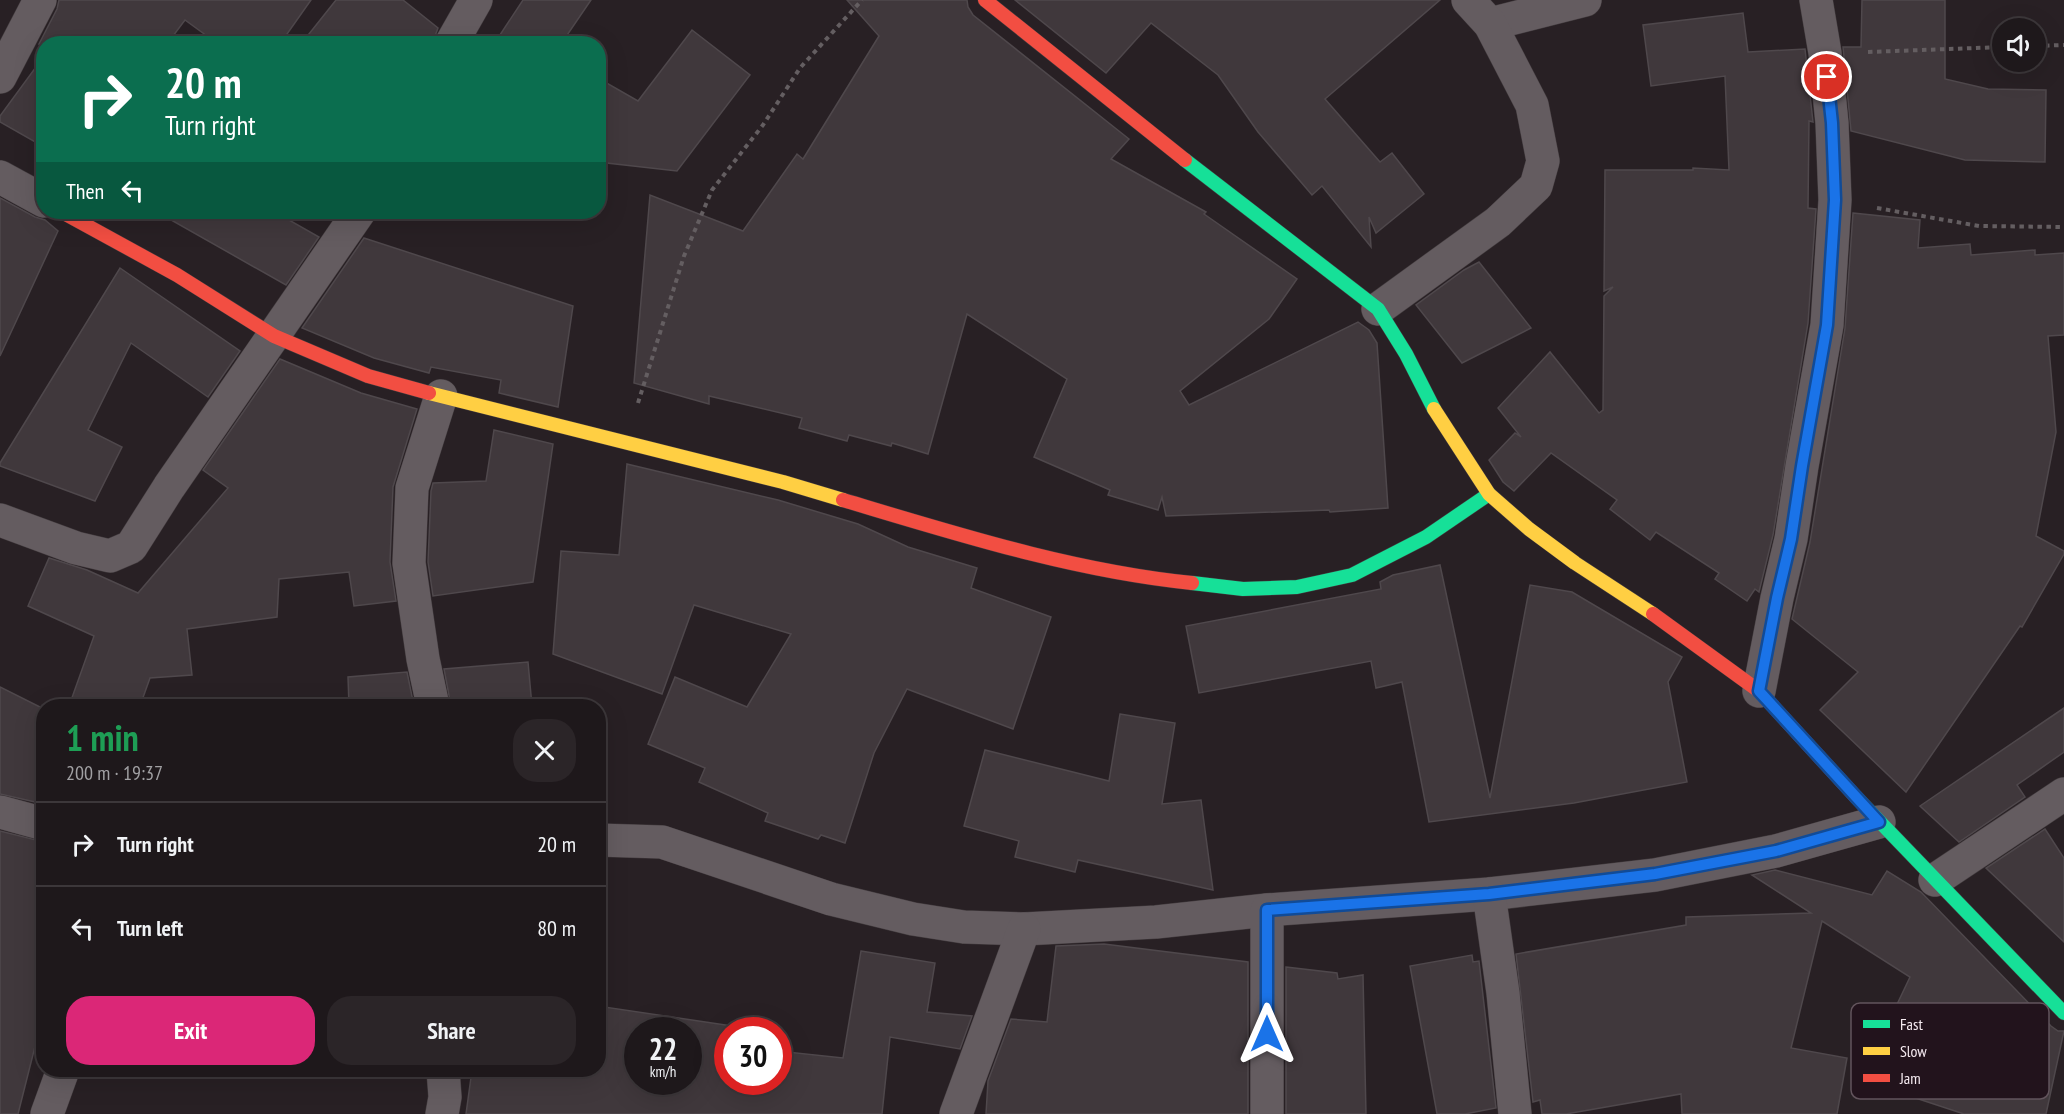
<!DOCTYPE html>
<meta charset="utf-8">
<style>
body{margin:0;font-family:"PT Sans Narrow",sans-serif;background:#2b2528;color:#f1f3f6;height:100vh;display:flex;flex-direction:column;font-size:22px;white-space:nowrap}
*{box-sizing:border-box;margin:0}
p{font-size:20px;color:#a1a0a3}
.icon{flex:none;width:33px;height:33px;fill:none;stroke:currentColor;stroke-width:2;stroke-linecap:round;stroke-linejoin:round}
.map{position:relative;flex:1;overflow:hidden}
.sheet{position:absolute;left:36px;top:699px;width:570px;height:378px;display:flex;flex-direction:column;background:#1e181b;border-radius:24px;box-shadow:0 6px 24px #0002,0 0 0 2px #3c373a}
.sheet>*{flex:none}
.banner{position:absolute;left:36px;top:36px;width:570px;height:183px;border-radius:24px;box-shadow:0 6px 24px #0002,0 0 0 2px #3c373a;background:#0b6e4f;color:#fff;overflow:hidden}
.fabs{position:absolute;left:1992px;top:18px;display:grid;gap:12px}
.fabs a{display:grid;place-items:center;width:54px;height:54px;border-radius:50%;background:#1e181b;box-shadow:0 6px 24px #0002,0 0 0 2px #3c373a;font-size:30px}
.speed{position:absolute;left:624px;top:1017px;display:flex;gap:12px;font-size:30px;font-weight:700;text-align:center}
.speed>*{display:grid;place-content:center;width:78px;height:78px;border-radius:50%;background:#1e181b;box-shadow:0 6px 24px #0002,0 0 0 2px #3c373a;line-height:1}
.speed small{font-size:15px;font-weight:400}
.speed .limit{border:9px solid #d22;background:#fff;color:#111}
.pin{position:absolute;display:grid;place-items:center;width:51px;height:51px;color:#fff;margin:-26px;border:3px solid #fff;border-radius:50%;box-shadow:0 2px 6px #0007}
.me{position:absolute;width:66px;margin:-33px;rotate:0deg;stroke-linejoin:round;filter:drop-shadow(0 0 4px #0008)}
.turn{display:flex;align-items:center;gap:21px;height:126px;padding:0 30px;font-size:27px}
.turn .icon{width:78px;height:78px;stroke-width:2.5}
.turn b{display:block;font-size:42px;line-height:51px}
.then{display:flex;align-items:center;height:57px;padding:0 30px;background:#0003;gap:12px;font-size:22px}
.round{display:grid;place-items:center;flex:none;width:63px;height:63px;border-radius:24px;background:#2b2528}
.summary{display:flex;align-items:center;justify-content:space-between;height:102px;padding:0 30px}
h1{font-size:36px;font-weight:700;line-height:45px;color:#1e9e55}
.button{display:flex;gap:12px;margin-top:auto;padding:12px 30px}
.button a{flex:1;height:69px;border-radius:24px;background:#db2777;color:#fff;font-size:24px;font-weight:700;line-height:69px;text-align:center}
.button a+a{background:#2b2528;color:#f1f3f6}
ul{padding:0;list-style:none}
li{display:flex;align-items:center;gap:18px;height:84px;padding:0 30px;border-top:2px solid #3c373a}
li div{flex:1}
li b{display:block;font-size:22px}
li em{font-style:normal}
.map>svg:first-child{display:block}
.building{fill:#40383c;stroke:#4f484c;stroke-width:1.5;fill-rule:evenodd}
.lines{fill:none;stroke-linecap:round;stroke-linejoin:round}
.street-casing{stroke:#423b3e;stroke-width:34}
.fast-casing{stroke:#423b3e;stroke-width:15}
.slow-casing{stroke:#423b3e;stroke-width:15}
.jam-casing{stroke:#423b3e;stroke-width:15}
.path{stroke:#645e61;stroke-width:4;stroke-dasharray:4.5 4.5;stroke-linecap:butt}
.street{stroke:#645c60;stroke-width:33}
.fast{stroke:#16e098;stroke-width:14}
.slow{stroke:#ffcf43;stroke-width:14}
.jam{stroke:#f24e42;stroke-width:14}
.route-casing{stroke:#114b97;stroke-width:15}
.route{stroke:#1a73e8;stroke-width:10}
.key{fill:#22131c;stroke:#62545c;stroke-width:1.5}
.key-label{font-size:16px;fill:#f6ebf1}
</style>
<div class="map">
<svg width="2064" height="1114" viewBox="0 0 2064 1114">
<rect width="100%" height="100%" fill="#282024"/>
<g class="building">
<path d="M59,0h252l-31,44h-62l-33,-24 -18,24h-128l18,-35z"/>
<path d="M336,0h67l35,28 -6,16h-131z"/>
<path d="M523,0h68l-30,44h-67z"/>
<path d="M847,0h120l1,7 5,8 156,124 -18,20 95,53 -2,2 93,65 -28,40 -89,72 9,14 169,-83 11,8 8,13 11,165 -58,4 -1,-2 -163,6 -4,-19 -4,13 -50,-15 2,-5 -76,-33 33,-78 -100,-65 -39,140 -36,-11 -1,3 -42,-11 -2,6 -48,-13 3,-10 -93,-22v8l-75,-21 16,-188 93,36 54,-77 6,5 76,-123z"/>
<path d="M1015,0h425l-115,99 55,63 12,-9 32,41 -48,39 -7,-16 2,30 -49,-61 -10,9 -54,-63 -40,-57 -67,-52 -45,50z"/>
<path d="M1862,0h83v79l43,10 58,1 -1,72 -80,-2 -114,-29 -8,-84h18z"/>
<path d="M1743,13l5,39 57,-3 8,73 -4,-1 -1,87 8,1 -8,114 -35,212 -14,57 -4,-3 -8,12 -32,-22 4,-6 -63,-41 -6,8 -40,-31 7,-9 -66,-47 -37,38 -11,-9 -14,-22 26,-27 6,4 -23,-29 52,-56 49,61 4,-3 1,-114 9,-9 -9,4 1,-121h88v-2l36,2 -4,-94 -74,10 -8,-61z"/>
<path d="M692,30l58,45 -73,96 -79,-9v-84l40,23z"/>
<path d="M44,56v91l-44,-25v-6z"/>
<path d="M0,198l35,19 10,3 13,11 -58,125z"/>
<path d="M157,212h118l44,25 -33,48z"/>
<path d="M1853,213l67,7 -2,28 52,-4 1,11 64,-5v5l29,-2v82l-16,1 8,96 -20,104 28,15v3l-42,73 -2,-1 -114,166 -86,-82 38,-38 -66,-53 18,-77 35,-214z"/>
<path d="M364,238l209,68 -15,101 -59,-14 2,-13 -70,-13 -2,6 -55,-15 -72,-30z"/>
<path d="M1479,262l52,66 -69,35 -46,-58 48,-35z"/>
<path d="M120,268l120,83 -32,46 -77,-54 -43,87 34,17 -27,54 -95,-35v-3z"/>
<path d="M280,359l81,34 56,16 -24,78 -3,75 6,39 -42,5 -5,-34 -70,7 -2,38 -90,12 5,46 -42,3 -10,28h-71l25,-70 -66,-30 21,-48 38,12 51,23 90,-105 -25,-18z"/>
<path d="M494,430l59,14 -20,138 -100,14 -5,-34 3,-71 2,-8 53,-2z"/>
<path d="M627,464l151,36 80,24 50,23 69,21 -6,20 80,29 -38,112 -106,-40 -33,64 -29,90 -24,-8 -3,4 -53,-18 3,-8 -69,-31 6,-14 -57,-24 27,-67 72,30 44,-73 -97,-29 -32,89 -109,-40 8,-103 58,4z"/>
<path d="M1440,565l50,233 40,-213 42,7 110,65 -14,25 19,100 -113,21 -145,19 -27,-140 -26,6 -5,-27 -172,32 -13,-67 195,-37 -1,-7 13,-7z"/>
<path d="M528,662l4,44h-81l-7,-37z"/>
<path d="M407,672l7,34h-65l-1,-29z"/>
<path d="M0,687l44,22v95l-44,-10z"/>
<path d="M2064,708v44l-47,33 8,12 -66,45 -39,-36z"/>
<path d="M1120,714l55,9 -13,81 39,-4 12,90 -135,-30 -3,12 -60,-15 4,-16 -55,-15 21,-76 124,31z"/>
<path d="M2045,829l19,29v84l-78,-74z"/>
<path d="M0,831l44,11v169l-26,103h-18z"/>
<path d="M1775,870l97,25 15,-24 34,21 130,134 7,5h6l-18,83h-82l-103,-34 49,-103 -88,-56 -31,127 56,10 -10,56h-155l-1,-20 -115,20h-24l-2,-14 -7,2 -17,-148 170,-29v-8l125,-4 -59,-38z"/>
<path d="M1104,944l144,18v152h-262l2,-33 23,-62 36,3 9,-76z"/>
<path d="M861,951l74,12 -8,49 45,4 -12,33 -70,-12 -8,77h-416l6,-44h126v-64l161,24h-31v52h50v-31l65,7zM638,1030h50v52h-50z"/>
<path d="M1472,955l1,7 6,-1 17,147 -31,6h-28l-27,-148z"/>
<path d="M1286,967l51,6 1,6 25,-4 3,139h-80z"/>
</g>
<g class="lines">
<defs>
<g id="street">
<path d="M1490,24l95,-24"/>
<path d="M451,44l25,-44"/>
<path d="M0,77l40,-77"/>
<path d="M0,177l44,24"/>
<path d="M1378,309l120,-87 38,-36 7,-25 -11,-56 -42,-81 -22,-24"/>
<path d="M0,520l76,28 34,8 21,-9 38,-60 190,-275"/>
<path d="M1759,691l18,-93 14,-59 11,-73 25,-141 8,-125 -3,-77 -7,-70 -9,-53"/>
<path d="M433,706l-10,-47 -14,-96 3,-75 29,-92"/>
<path d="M0,812l44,12"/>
<path d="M598,840l64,2 169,57 82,20 51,8 60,2 132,-7 111,-12 222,-16 166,-19 121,-24 103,-29"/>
<path d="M1935,880l129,-86"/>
<path d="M1489,894l14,99 12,121"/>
<path d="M1267,910v204"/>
<path d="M47,1114l16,-44"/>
<path d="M442,1114l3,-17 -2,-27"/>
<path d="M956,1114l68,-185"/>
</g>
<g id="fast">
<path d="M1185,160l193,149 28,45 28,55"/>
<path d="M1192,583l51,6 54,-2 55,-12 74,-38 63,-43"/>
<path d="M1856,797l208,216"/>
</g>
<g id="slow">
<path d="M429,393l354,89 60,18"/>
<path d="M1434,409l55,85 40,35 46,34 78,51"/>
</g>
<g id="jam">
<path d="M985,0l200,160"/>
<path d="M62,212l115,63 97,61 94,40 61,17"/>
<path d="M843,500c114,34 230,71 349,83"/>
<path d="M1653,614l106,77 97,106"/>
</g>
</defs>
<use href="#street" class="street-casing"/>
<use href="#fast" class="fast-casing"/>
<use href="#slow" class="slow-casing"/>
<use href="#jam" class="jam-casing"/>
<g class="path">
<path d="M2036,46l28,-1"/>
<path d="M1868,52l134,-5"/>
<path d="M1877,208l102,18 85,1"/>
<path d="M638,403l46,-147 28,-66 51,-65 37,-57 62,-68"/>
</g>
<use href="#street" class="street"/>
<use href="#fast" class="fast"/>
<use href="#slow" class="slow"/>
<use href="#jam" class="jam"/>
</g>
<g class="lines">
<defs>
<path id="route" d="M1267,1034v-124l222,-16 166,-20 121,-23 103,-29 -120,-131 18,-93 14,-59 11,-73 25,-141 8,-125 -3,-77 -5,-46"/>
</defs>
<use href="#route" class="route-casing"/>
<use href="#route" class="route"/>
</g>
<rect x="1851" y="1003" width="198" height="96" rx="9" class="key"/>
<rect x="1863" y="1020" width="27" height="8" fill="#16e098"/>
<rect x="1863" y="1047" width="27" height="8" fill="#ffcf43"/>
<rect x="1863" y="1074" width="27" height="8" fill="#f24e42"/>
<g class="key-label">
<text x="1900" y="1030">Fast</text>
<text x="1900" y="1057">Slow</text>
<text x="1900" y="1084">Jam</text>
</g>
</svg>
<div class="fabs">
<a><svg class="icon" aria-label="sound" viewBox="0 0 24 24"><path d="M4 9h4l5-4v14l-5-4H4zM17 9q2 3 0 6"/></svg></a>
</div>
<div class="speed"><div>22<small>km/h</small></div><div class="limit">30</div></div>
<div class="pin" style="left:1827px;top:77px;background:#d93025"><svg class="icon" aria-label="arrive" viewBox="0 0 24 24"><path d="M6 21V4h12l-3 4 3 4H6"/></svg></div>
<svg class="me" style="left:1267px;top:1034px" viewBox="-20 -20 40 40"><path d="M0-17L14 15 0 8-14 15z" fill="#1a73e8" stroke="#fff" stroke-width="4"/></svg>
<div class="banner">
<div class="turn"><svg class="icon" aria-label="right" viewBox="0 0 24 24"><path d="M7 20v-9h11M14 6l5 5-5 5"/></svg><div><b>20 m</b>Turn right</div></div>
<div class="then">Then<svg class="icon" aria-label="left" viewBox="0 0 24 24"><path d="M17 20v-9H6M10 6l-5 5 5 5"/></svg></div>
</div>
<section class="sheet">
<div class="summary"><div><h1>1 min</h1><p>200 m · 19:37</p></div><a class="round"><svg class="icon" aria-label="close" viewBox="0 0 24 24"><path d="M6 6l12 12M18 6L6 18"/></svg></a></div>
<ul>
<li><svg class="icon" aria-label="right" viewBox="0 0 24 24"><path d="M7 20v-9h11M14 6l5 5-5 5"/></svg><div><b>Turn right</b></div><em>20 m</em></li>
<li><svg class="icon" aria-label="left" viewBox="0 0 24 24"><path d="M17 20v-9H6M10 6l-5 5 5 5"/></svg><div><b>Turn left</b></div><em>80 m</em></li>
</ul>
<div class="button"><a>Exit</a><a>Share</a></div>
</section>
</div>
